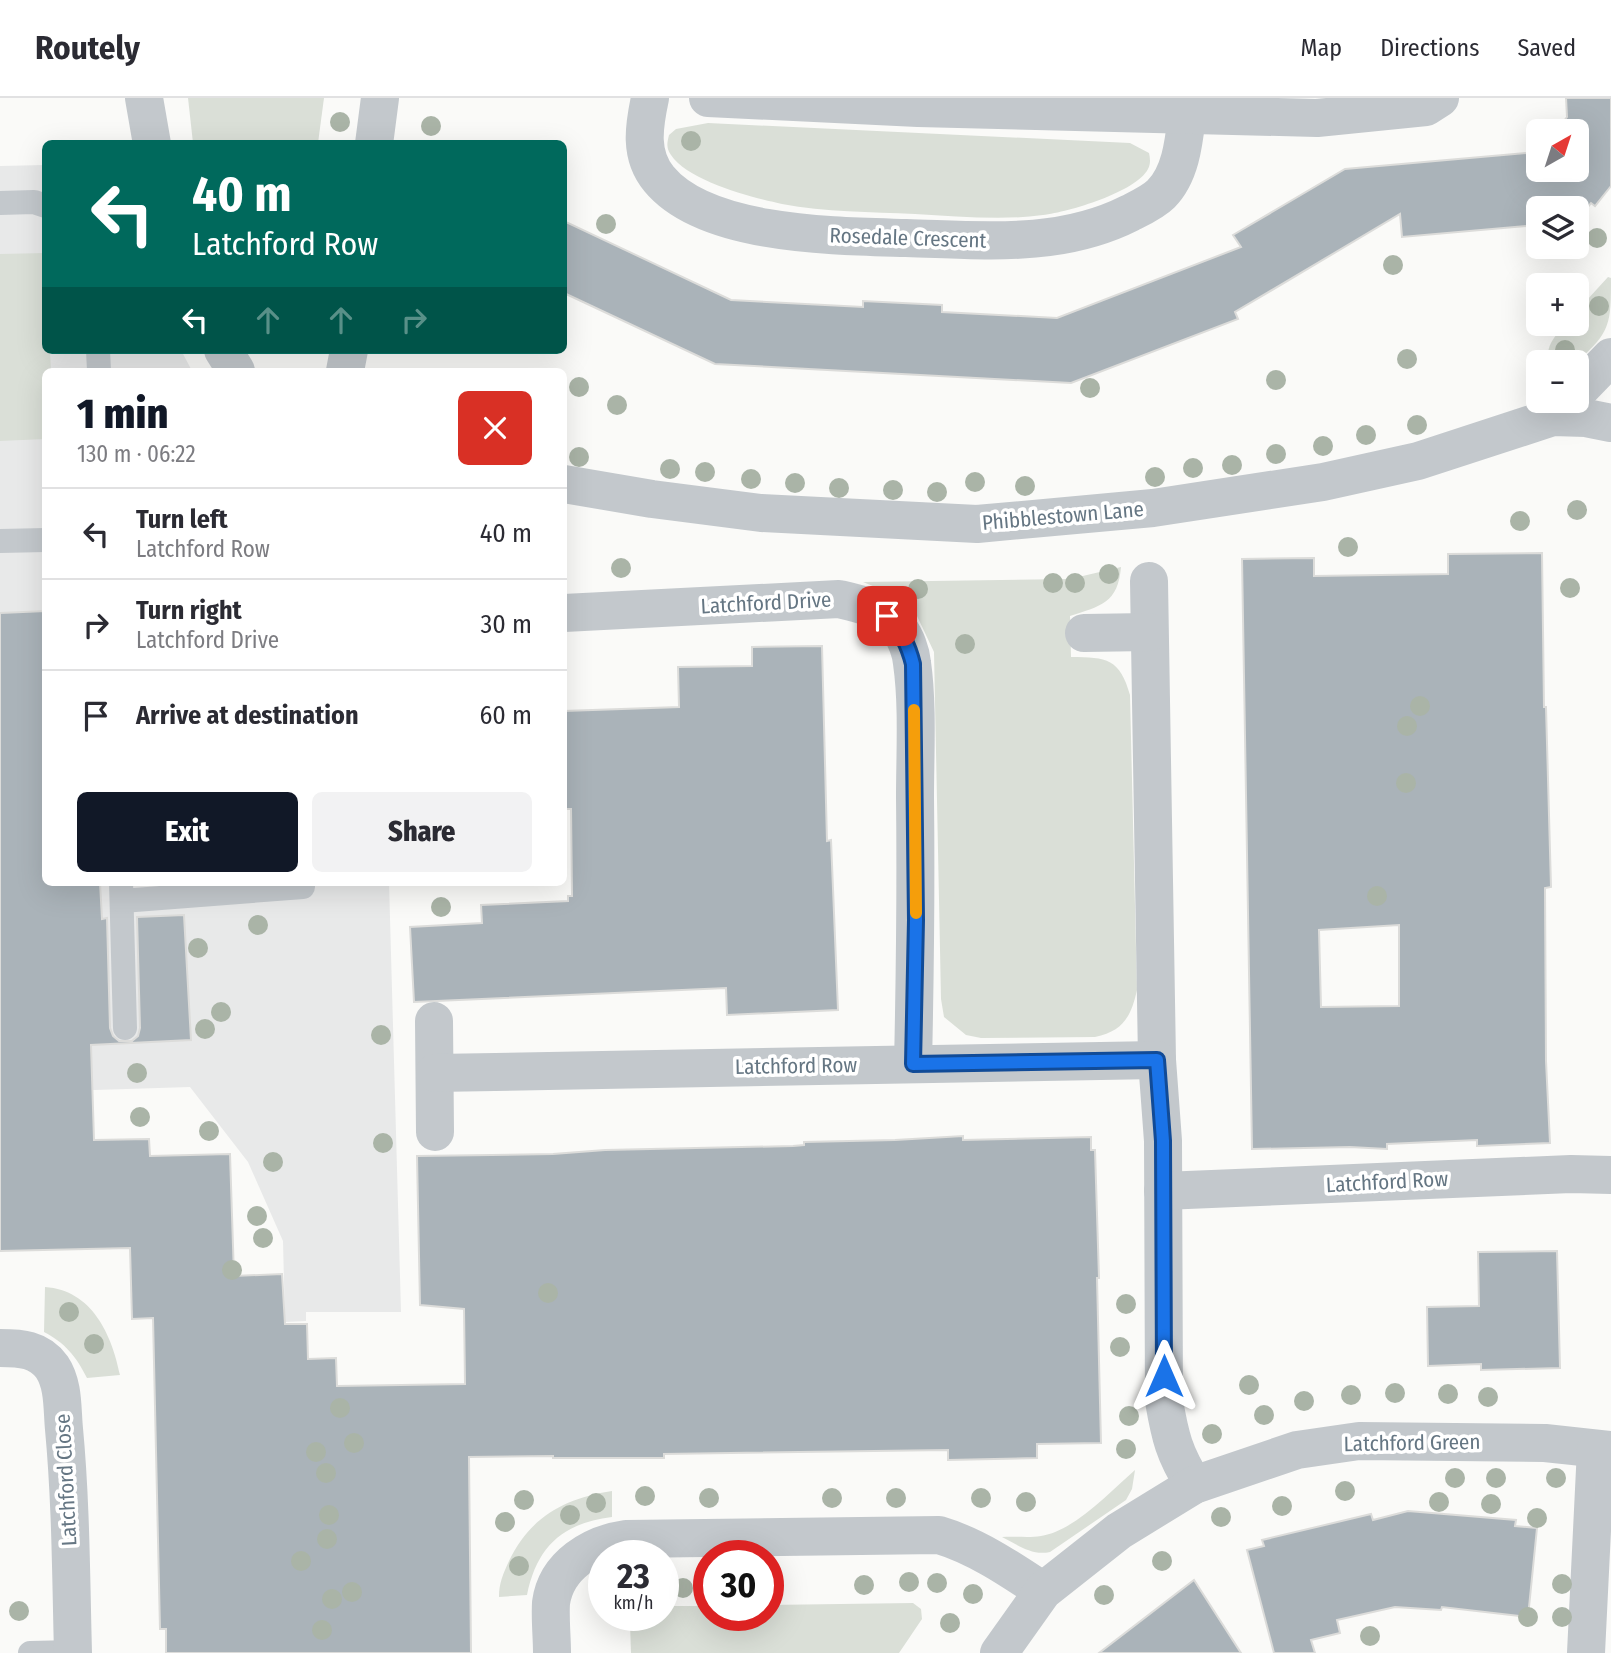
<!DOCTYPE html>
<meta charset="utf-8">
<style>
body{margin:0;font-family:"Fira Sans Condensed",sans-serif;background:#f2f2f3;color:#2b2b33;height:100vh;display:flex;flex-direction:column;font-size:26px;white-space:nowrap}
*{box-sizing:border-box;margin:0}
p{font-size:23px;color:#7c7c81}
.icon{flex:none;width:38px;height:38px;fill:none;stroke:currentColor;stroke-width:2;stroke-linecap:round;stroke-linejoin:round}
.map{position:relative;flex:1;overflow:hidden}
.sheet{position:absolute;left:42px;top:270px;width:525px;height:518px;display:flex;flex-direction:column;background:#fff;border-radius:10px;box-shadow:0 7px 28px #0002}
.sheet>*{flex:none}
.banner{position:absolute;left:42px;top:42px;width:525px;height:214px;border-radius:10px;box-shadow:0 7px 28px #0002;background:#00695c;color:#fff;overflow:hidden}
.needle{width:46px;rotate:39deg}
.buttons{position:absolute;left:1526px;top:21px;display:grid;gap:14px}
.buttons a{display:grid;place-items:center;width:63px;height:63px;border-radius:10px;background:#fff;box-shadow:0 7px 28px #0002;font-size:35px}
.speed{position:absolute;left:588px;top:1442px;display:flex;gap:14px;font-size:35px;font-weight:700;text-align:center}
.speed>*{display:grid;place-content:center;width:91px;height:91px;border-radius:50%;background:#fff;box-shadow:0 7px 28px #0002;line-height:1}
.speed small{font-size:18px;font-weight:400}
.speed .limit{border:10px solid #d22;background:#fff;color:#111}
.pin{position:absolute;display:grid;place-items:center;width:60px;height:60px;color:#fff;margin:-30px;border-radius:14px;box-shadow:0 4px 10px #0006}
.me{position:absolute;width:77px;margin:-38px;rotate:0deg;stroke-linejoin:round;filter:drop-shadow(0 0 5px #0008)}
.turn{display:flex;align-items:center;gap:24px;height:147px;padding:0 35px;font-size:32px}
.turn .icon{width:91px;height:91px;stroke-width:2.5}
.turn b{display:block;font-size:49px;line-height:60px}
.lanes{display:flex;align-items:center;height:66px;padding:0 35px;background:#0003;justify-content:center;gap:35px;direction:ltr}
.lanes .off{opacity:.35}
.round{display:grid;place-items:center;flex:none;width:74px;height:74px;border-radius:10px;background:#f2f2f3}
.overview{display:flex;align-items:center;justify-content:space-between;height:119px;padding:0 35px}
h1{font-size:42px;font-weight:800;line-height:52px;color:#111827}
.button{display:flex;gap:14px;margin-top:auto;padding:14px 35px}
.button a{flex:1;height:80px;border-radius:10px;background:#111827;color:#fff;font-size:28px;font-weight:800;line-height:80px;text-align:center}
.button a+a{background:#f2f2f3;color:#2b2b33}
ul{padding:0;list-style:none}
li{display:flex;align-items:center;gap:21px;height:91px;padding:0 35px;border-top:2px solid #e1e1e2}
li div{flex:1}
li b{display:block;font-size:26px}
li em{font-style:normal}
header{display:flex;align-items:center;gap:42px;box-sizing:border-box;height:98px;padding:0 35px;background:#fff;border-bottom:2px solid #e1e1e2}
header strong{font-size:33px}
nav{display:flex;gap:38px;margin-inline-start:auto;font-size:24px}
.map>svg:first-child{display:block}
.built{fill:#e8e9e9}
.grass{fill:#dadfd7}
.building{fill:#aab3b9;stroke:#dcdcda;stroke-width:2;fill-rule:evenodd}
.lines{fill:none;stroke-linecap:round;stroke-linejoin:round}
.lane{stroke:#c3c8cc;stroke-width:24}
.street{stroke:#c3c8cc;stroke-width:38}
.tree{fill:#aab4a7}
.route-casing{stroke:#114b97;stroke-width:18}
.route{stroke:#1a73e8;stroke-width:12}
.slow{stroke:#f59e0b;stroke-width:12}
.labels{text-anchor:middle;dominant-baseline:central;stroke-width:7;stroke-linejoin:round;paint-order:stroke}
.street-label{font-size:21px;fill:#657683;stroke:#fff}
</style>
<header>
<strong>Routely</strong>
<nav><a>Map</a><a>Directions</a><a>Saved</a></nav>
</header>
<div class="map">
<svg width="1611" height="1555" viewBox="0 0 1611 1555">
<rect width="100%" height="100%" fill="#fafaf8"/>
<path class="built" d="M45,67l1,185h135l11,21h-146v511h343l12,430h-95v9l-21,1 -2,-81 -35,-79 -58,-75 -190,6v-927z"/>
<g class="grass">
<path d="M188,0h136l-6,45h-125z"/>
<path d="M708,25l422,20 19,10c1,5 2,10 -1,16 -12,23 -79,43 -105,46 -42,6 -86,1 -128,-1 -44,-2 -90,-2 -133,-10 -29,-6 -94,-23 -111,-49 -5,-7 -4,-12 -2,-20l7,-6z"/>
<path d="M45,155l1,97h4l1,21h-5l-1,68 -45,2v-187z"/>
<path d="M1608,179l3,1c0,45 0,55 -35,84h-27c-4,-16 6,-26 17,-38h11v-13z"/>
<path d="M1121,469c-3,36 -20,39 -51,49l1,41c36,0 49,2 59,38l7,295c-6,27 -14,41 -42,47l-114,1 -15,-3 -22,-18 -3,-18 -7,-347 -17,-36 -22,-21 -32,-13 207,-3z"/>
<path d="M45,1189c47,3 67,48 75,88l-33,3c-11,-22 -22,-35 -43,-46z"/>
<path d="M1135,1372l-3,19 -6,11 -76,52c-18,4 -32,-7 -48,-15 13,-1 27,1 39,-1 33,-5 69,-44 94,-66z"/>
<path d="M612,1393v26c-49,6 -75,29 -85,78l-28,2c0,-14 4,-23 10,-36 21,-44 56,-63 103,-70z"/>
<path d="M913,1505l8,6 1,10 -23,34h-268l-1,-30 2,-8h31v-9h46v9h59v-10z"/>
</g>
<g class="building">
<path d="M1566,0h45v88l-16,20 -4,-3 -14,17v-12h-39v17l-136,12 -2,-23 -165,98 3,7 -167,64 -356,-19 -151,-71v-72l167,79 132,7v-6l79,4v7l115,6 184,-71 -8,-12 112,-66 193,-17v18h39v-39h-21l11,-14z"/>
<path d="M1542,455l2,154h2l5,180 -6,1 1,173 4,82 -73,3v-6l-90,4v5l-37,-2 -98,2 -10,-590 72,-1v18l134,-2v-20zM1399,827v81l-78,1 -2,-77z"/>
<path d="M46,513v271h54l2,37 5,-1 3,110 3,8 6,5h13l6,-5 2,-8 -3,-111 47,-2 7,125 -100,5 3,95 55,-1 1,17 80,-2 4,122 48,-2 3,50h22l1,35 28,-1 1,28 128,-2 -1,-75 -44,-4 -3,-149 136,-2 52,-4 188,-4 11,-1v-3l91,-2 68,-4v4l128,-3v13h4l4,128h-2l4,165 -64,1v14l-89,2v-10l-284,4v4h-111v-2l-84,1 2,196h-305v-24h-6l-7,-311 -21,1 -2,-71 -130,3v-638z"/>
<path d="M822,548l5,195 4,-1 7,170 -111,5 -1,-27 -312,14 -4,-75 72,-4 -1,-18 87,-4v-5h4l-1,-87h-7v-98l115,-4 -1,-40 74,-1v-19z"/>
<path d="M1557,1153l3,117 -79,2v-6l-53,2 -1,-59 52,-1 -1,-54z"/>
<path d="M1408,1413l108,9 -1,6 22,2 -9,89 -86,-10 -1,3 -46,-3 -58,13 3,13 -29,7 4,13h-41l-27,-103 17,-4 -2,-6 109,-26 2,6z"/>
<path d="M1194,1482l47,73h-142z"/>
</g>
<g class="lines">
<g class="lane">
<path d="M0,105l34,-1 12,4"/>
<path d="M98,252l1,21"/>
<path d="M0,443l46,-1"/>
<path d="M121,784l4,146"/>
<path d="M122,803l181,-14"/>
<path d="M30,1555l43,-1"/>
</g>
<g class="street">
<path d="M144,0l8,46"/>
<path d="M650,0c-6,28 -11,57 9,81 47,57 178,57 247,59 75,2 153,11 224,-25 10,-5 23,-11 31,-19 20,-20 23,-53 26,-79"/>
<path d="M708,0l210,10 399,10 109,-11 14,-9"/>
<path d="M374,46l6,-46"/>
<path d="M223,252l13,21"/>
<path d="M345,273l4,-21"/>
<path d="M1577,294l34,-35"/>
<path d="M564,386l88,15 109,14 216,11 176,-16 170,-26 95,-21 135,-44 33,1 25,5"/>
<path d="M1149,483l8,479 6,81 1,260c6,35 10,53 30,84"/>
<path d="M564,515l275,-14c22,5 46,10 60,30 7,9 12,23 13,34 6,42 3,92 3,134 1,89 0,178 -2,267"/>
<path d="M1084,535l65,-1"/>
<path d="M434,923l1,111"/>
<path d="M435,975l722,-13"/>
<path d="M1163,1093l408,-17 40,1"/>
<path d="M0,1250c21,0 39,1 52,19 12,18 10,42 12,62 7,74 7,150 9,224"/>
<path d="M552,1555c0,-16 -2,-34 -1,-50 5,-38 41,-59 75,-64l313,-4c37,11 71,34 104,56"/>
<path d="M999,1555l44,-62 76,-60 75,-46 103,-35 62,-9 186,2 66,7"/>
<path d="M1586,1555l10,-204"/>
</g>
</g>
<g class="tree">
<circle cx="340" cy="24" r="10"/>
<circle cx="431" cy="28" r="10"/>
<circle cx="691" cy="43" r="10"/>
<circle cx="606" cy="126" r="10"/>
<circle cx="1597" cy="140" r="10"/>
<circle cx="1393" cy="167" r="10"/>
<circle cx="1599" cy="208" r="10"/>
<circle cx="1565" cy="252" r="10"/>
<circle cx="1407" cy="261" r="10"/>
<circle cx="1276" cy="282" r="10"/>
<circle cx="579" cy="289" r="10"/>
<circle cx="1090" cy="290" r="10"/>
<circle cx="617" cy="307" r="10"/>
<circle cx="1417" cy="327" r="10"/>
<circle cx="1366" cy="337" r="10"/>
<circle cx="1323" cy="348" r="10"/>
<circle cx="1276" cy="356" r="10"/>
<circle cx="579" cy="359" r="10"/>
<circle cx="1232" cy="367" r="10"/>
<circle cx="1193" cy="370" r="10"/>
<circle cx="670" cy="371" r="10"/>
<circle cx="705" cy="374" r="10"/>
<circle cx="1155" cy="379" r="10"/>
<circle cx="751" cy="381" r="10"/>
<circle cx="975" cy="384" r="10"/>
<circle cx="795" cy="385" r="10"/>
<circle cx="1025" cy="388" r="10"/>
<circle cx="839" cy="390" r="10"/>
<circle cx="893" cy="392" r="10"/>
<circle cx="937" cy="394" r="10"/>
<circle cx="1577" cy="412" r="10"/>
<circle cx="1520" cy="423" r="10"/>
<circle cx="1348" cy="449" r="10"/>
<circle cx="621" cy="470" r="10"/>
<circle cx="1109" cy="476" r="10"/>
<circle cx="1053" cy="485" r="10"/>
<circle cx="1075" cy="485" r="10"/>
<circle cx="1570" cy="490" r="10"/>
<circle cx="918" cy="491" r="10"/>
<circle cx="965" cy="546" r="10"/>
<circle cx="1420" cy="608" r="10"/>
<circle cx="1407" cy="628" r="10"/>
<circle cx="1406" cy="685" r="10"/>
<circle cx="1377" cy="798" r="10"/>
<circle cx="441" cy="809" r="10"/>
<circle cx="258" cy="827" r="10"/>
<circle cx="198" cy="850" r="10"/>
<circle cx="221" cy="914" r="10"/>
<circle cx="205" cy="931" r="10"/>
<circle cx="381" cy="937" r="10"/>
<circle cx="137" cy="975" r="10"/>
<circle cx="140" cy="1019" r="10"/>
<circle cx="209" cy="1033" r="10"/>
<circle cx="383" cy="1045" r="10"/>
<circle cx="273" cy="1064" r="10"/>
<circle cx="257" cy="1118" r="10"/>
<circle cx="263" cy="1140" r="10"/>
<circle cx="232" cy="1172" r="10"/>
<circle cx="548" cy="1195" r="10"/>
<circle cx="1126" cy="1206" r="10"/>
<circle cx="69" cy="1214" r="10"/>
<circle cx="94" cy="1246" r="10"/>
<circle cx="1120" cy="1249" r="10"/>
<circle cx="1249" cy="1287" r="10"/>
<circle cx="1395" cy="1295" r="10"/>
<circle cx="1448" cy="1296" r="10"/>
<circle cx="1351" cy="1297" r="10"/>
<circle cx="1488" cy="1299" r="10"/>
<circle cx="1304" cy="1303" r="10"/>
<circle cx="340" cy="1310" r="10"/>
<circle cx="1264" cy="1317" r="10"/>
<circle cx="1129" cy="1318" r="10"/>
<circle cx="1212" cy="1336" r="10"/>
<circle cx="354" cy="1345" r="10"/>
<circle cx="1126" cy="1351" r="10"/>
<circle cx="316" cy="1354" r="10"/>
<circle cx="326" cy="1375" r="10"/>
<circle cx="1455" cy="1380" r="10"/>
<circle cx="1496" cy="1380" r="10"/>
<circle cx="1556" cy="1380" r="10"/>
<circle cx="1345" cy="1393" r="10"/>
<circle cx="645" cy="1398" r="10"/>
<circle cx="709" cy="1400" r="10"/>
<circle cx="832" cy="1400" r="10"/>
<circle cx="896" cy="1400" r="10"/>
<circle cx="981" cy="1400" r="10"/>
<circle cx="524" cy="1402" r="10"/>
<circle cx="1026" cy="1404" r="10"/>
<circle cx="1439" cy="1404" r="10"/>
<circle cx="596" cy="1405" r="10"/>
<circle cx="1491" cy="1406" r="10"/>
<circle cx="1282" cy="1408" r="10"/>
<circle cx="329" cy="1417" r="10"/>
<circle cx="570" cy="1417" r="10"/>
<circle cx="1221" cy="1419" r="10"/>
<circle cx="1537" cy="1420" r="10"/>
<circle cx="505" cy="1424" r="10"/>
<circle cx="327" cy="1441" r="10"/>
<circle cx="301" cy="1463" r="10"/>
<circle cx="1162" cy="1463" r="10"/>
<circle cx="519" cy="1468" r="10"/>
<circle cx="909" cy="1484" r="10"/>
<circle cx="937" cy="1485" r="10"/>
<circle cx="1562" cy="1486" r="10"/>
<circle cx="864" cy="1487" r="10"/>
<circle cx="683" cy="1490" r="10"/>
<circle cx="352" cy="1494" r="10"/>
<circle cx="973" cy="1496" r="10"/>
<circle cx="1104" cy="1497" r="10"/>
<circle cx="332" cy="1501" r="10"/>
<circle cx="19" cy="1513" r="10"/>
<circle cx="1528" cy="1519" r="10"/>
<circle cx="1562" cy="1519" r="10"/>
<circle cx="950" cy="1525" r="10"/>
<circle cx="322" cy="1532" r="10"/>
<circle cx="1370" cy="1538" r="10"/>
</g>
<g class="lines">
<defs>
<path id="route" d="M887,518c14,15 21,28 26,48l3,256 -3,144 244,-4 6,81 1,235"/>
</defs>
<use href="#route" class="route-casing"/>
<use href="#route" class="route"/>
<path class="slow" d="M914,612l2,203"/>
</g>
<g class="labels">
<g class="street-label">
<text transform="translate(908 140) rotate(2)">Rosedale Crescent</text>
<text transform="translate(1063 418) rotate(-5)">Phibblestown Lane</text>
<text transform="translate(766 505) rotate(-3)">Latchford Drive</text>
<text transform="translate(796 968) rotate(-1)">Latchford Row</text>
<text transform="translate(1387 1084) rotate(-3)">Latchford Row</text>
<text transform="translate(1412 1345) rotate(-1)">Latchford Green</text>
<text transform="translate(66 1382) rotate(-93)">Latchford Close</text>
</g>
</g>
</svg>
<div class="buttons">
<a><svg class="needle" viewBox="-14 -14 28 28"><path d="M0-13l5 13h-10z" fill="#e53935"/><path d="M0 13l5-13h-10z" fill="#7c7c81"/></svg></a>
<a><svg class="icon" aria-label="layers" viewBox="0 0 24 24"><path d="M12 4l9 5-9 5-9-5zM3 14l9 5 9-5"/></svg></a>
<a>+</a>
<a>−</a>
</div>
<div class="speed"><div>23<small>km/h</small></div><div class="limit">30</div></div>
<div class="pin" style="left:887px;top:518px;background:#d93025"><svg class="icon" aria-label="arrive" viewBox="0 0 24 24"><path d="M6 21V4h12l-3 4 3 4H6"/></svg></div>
<svg class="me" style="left:1164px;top:1278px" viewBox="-20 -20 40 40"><path d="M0-17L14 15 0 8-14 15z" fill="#1a73e8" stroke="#fff" stroke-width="4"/></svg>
<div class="banner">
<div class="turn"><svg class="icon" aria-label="left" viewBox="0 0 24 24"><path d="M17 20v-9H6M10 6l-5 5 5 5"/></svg><div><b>40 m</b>Latchford Row</div></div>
<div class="lanes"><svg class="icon" aria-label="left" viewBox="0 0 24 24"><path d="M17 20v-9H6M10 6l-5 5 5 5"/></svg><svg class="icon off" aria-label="ahead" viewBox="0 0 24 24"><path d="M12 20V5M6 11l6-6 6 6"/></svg><svg class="icon off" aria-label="ahead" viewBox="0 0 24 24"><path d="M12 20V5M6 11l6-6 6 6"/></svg><svg class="icon off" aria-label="right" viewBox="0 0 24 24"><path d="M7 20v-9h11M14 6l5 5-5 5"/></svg></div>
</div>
<section class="sheet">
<div class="overview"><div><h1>1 min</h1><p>130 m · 06:22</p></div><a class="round" style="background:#d93025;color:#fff"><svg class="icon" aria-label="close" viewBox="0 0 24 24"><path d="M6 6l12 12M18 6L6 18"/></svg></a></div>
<ul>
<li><svg class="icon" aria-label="left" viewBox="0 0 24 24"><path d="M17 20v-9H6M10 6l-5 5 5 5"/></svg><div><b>Turn left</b><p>Latchford Row</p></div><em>40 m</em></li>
<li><svg class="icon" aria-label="right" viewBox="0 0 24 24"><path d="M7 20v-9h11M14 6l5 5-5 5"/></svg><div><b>Turn right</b><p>Latchford Drive</p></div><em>30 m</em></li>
<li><svg class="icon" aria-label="arrive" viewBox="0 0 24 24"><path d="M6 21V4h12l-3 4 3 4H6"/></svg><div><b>Arrive at destination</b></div><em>60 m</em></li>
</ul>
<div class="button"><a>Exit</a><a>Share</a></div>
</section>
</div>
